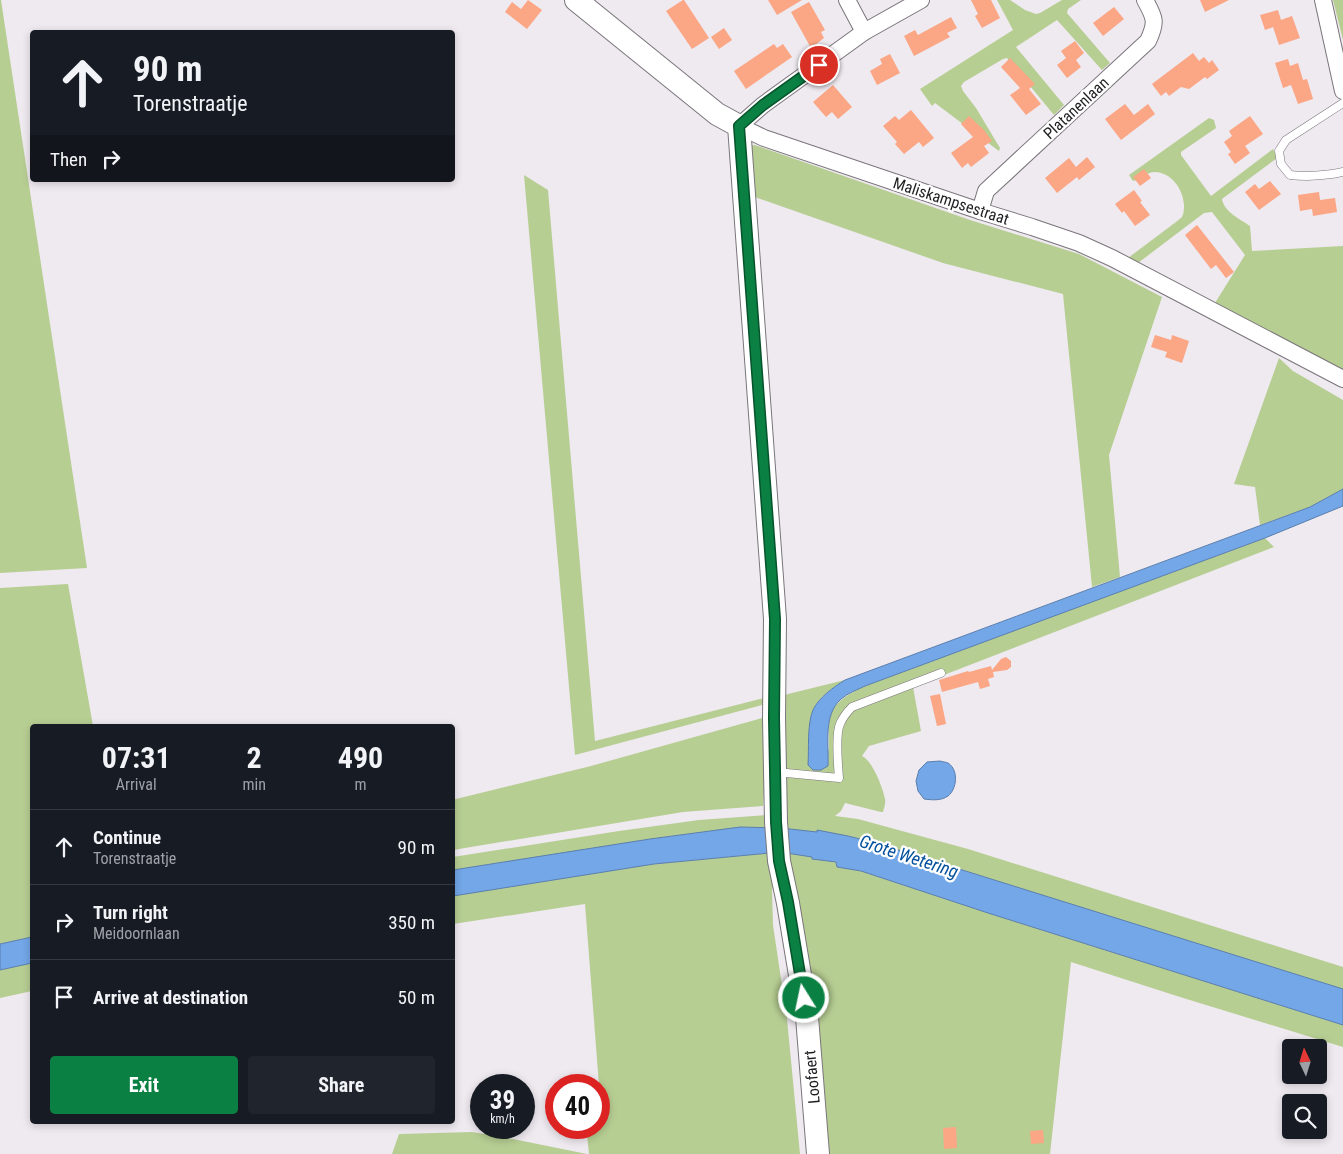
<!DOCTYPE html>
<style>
body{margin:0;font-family:"Roboto Condensed",sans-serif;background:#20242c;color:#f1f3f6;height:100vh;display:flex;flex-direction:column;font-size:19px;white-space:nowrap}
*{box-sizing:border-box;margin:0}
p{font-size:16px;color:#9ea1a6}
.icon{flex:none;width:28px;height:28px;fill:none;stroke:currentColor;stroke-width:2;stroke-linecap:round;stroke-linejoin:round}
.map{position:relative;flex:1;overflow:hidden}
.drawer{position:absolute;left:30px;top:724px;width:425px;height:400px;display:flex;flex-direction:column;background:#171b24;border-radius:5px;box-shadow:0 2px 8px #0003}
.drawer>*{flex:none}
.banner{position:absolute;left:30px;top:30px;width:425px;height:152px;border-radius:5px;box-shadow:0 2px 8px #0003;background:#171b24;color:#f1f3f6;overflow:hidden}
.needle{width:32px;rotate:356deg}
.tools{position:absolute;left:1282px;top:1039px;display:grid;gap:10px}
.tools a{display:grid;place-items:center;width:45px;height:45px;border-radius:5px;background:#171b24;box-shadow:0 2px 8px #0003;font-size:25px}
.speed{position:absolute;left:470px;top:1074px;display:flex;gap:10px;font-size:25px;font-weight:700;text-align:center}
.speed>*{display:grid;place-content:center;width:65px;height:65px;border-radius:50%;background:#171b24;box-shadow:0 2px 8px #0003;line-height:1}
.speed small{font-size:12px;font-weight:400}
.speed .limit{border:8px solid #d22;background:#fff;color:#111}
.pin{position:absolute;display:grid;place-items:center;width:42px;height:42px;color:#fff;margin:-21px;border:2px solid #fff;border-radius:50%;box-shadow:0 1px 5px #0007}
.me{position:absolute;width:55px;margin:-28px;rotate:350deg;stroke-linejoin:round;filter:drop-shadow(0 0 4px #0008)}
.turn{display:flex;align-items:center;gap:18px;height:105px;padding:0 20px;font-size:22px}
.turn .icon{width:65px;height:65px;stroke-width:2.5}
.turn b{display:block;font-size:35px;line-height:42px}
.then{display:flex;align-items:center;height:48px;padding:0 20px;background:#0003;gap:10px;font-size:19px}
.eta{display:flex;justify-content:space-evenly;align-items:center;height:85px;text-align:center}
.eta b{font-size:30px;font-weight:700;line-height:35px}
.action{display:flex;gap:10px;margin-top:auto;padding:10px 20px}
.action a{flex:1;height:58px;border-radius:5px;background:#0b8043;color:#fff;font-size:20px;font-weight:700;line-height:58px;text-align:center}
.action a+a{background:#20242c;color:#f1f3f6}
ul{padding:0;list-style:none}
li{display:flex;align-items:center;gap:15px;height:75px;padding:0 20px;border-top:1px solid #363941}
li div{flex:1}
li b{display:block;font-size:19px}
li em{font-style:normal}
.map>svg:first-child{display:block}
.green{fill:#b7ce93}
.water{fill:#73a7e8;stroke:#5a7eac}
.building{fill:#fba685}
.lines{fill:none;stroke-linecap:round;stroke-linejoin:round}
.lane-casing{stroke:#7a757b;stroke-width:9}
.street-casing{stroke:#7a757b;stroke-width:18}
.secondary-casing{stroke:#7a757b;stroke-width:24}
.lane{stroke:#fff;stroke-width:8}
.street{stroke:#fff;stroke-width:16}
.secondary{stroke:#fff;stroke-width:22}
.route-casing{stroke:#07532c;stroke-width:12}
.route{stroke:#0b8043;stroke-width:9}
.labels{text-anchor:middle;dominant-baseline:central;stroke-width:4.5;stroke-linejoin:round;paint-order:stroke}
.street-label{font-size:16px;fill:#1f1d20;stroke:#fff}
.water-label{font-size:18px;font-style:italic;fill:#03509c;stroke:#fff}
</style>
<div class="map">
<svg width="1343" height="1154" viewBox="0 0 1343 1154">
<rect width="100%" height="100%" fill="#efe9f0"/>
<g class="green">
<path d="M0,0h1l86,568 -87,5z"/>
<path d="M997,0h13l15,10 11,4 4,-1 22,-13h19l-13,9 -1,4 43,50 -8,7 -45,-50 -41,27 48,58 -10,10 -47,-57 -4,1 -39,23 -3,4 2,5 13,17 24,40 -1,3 -64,-48 -3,3 -12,-17 93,-59z"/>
<path d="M1333,0h10v41v-1z"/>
<path d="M1209,118l5,2 2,8 -35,24v3l30,41 62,-47 4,9 -55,41c2,13 18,20 28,27l2,25 91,-5v124l-128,-67 30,-48 -33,-43 -8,1 -66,50 -10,-5 48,-36c2,-2 4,-3 6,-5 2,-4 2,-8 2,-12 -1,-16 -12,-32 -29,-33 -9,0 -14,8 -22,9l-4,-6z"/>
<path d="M755,145l215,75 109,34 83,43 -53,158 11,122 -28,10 -29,-293 -120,-31 -194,-68 -3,-49z"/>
<path d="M524,175l24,15 47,551 165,-42 11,-2 -1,6 -195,52z"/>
<path d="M1279,358l14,13 50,29v89l-33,18 -50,18 -5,-38 -21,-3z"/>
<path d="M1265,538l9,9 -361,140 8,44 -52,15 -7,10c10,4 21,32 23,43 1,4 -1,9 -2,13h-2l-36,-9 -4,8 -6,5 23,3 110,30 375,118v22l-467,-146 -28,-7 -67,-8 -1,-132 65,-16c-11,7 -27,17 -32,30 -3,8 -3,17 -4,24l20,16c-1,-39 -1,-46 36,-64z"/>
<path d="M68,584l25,142h-61v211l-32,7v-356z"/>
<path d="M769,716l-6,90 -80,6 -230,38 -1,-50 139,-34z"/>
<path d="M766,815l1,13 -27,-1 -89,12 -198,31v-13l166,-26 80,-11z"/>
<path d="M770,853l4,27 -2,11 1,34 14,94 13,135h-211l-2,-19 3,-7h9v-43l-14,-181 -132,20v-28l201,-32z"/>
<path d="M786,853l27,4v2l23,3 1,5 24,4 127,42 355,112v22l-163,-50 -109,-35 -21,192h-226z"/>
<path d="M32,963v28l-32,7v-28z"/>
<path d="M472,1132l31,5 84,17h-195l7,-20z"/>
</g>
<g class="water">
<path d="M1343,489v17l-78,32 -400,148c-8,4 -17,7 -24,13 -18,16 -12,45 -13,67l-7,4h-8l-5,-5c1,-16 -1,-41 5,-55 6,-13 21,-23 32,-30l465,-173z"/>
<path d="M940,761c3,1 6,1 8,2 11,7 9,26 0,33 -7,5 -16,4 -24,3l-6,-8 -2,-10 3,-11 8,-8z"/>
<path d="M740,827l41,1 36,4v-2l31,6 28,7 467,146v36l-355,-112 -127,-42 -24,-4 -1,-5 -24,-3v-2l-26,-4h-16l-116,11 -201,32v-26l197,-31z"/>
<path d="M32,937v26l-32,7v-26z"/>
</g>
<g class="building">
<path d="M528,0l14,10 -15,19 -22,-17 7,-10 9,7z"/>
<path d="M683,0h1l25,38 -17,11 -26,-38z"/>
<path d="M768,0h34l-25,15z"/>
<path d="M971,0h20l9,18 -18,10 -7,-12 3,-2z"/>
<path d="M1200,0h29l-24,12z"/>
<path d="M809,2l16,28 -4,2 3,6 -13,10 -20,-36z"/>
<path d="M1114,7l10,12 -21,17 -10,-13z"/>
<path d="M1278,10l3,10 11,-4 8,22 -21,7 -6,-18 -8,3 -5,-15z"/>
<path d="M951,17l6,11 -10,5 3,4 -36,19 -10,-20 11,-6 3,5z"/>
<path d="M724,28l8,12 -13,9 -8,-12z"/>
<path d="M1075,41l9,12 -8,7 5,7 -14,11 -10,-13 9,-7 -5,-7z"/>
<path d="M774,44l3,4 6,-4 9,13 -46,32 -12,-18z"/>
<path d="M1193,53l6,8 5,-4 5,6 3,-3 7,10 -12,9 -2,-2 -16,12 -8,-2 -12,9 -3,-4 -5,4 -9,-12z"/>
<path d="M890,54l10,19 -23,12 -7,-14 12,-7 -2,-5z"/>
<path d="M1010,58l25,26 -6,5 12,15 -15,11 -16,-20 10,-7 -19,-21z"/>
<path d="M1288,59l2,7 8,-3 5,17 4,-1 6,20 -15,5 -7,-19 -8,3 -8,-25z"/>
<path d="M833,85l19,22 -14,12 -6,-7 -6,5 -13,-15z"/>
<path d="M1125,104l9,11 14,-11 7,10 -34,26 -16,-21z"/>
<path d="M911,110l23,28 -11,9 -4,-5 -15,12 -9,-10 2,-2 -14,-16 12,-10 4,4z"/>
<path d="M969,116l15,14 8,11 -8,5 5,7 -18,14 -3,-4 -6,5 -11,-15 22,-16 -12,-13z"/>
<path d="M1250,116l13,18 -18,12 5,7 -15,11 -7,-10 3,-2 -7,-10 8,-6 -3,-5z"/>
<path d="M1087,157l8,10 -16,13 -2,-3 -20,16 -12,-15 24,-20 7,9z"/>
<path d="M1144,169l7,9 -11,8 -7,-9z"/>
<path d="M1270,181l11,13 -22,16 -14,-18 10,-8 4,5z"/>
<path d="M1134,190l8,11 -2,1 10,13 -15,11 -11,-15 -2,2 -7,-9z"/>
<path d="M1319,192l1,8 15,-2 2,14 -24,4 -1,-7 -12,2 -2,-16z"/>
<path d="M1197,225l37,47 -8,6 -10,-13 -5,4 -26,-34z"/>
<path d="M1155,335l16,5 1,-5 17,6 -7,22 -17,-6 2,-5 -16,-5z"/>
<path d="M1006,657l5,4v6l-4,3 -14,2 1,5 -6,2 2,7 -10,3 -2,-7 -36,10 -3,-12 29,-9 1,1 22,-6 1,4 9,-11z"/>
<path d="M940,694l6,30 -9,2 -7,-30z"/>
<path d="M956,1127l1,21 -13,1 -1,-21z"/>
<path d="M1043,1130l1,13 -13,1 -1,-13z"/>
</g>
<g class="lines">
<defs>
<g id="lane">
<path d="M1343,103l-57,37 -7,11 2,13 9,11c19,2 35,1 53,-3"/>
<path d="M776,772l63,6c-1,-13 -4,-43 1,-54 3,-7 7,-12 12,-17l89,-34"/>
</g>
<g id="street">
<path d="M847,0l17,32"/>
<path d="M921,0l-57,32 -101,73 -24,21 25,12 216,73 52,16 47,16 33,15 231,121"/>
<path d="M1323,0l20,91"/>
<path d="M980,211l6,-20 162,-150c9,-19 7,-23 -3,-41"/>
</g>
<path id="secondary" d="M576,0l141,114 22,12 36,493 -1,99 2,104 3,39 9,42 19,114 11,137"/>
</defs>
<use href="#lane" class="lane-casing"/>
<use href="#street" class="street-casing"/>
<use href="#secondary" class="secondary-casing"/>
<use href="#lane" class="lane"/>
<use href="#street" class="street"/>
<use href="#secondary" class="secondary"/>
</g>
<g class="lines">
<defs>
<path id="route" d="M804,998l-16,-96 -9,-41 -3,-39 -2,-104 1,-99 -36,-493 24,-21 56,-40"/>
</defs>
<use href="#route" class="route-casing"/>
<use href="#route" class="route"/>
</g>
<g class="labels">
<g class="street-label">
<text transform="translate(1076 108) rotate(-43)">Platanenlaan</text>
<text transform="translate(951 201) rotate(18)">Maliskampsestraat</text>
<text transform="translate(812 1077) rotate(-95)">Loofaert</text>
</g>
<g class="water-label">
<text transform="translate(909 856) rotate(18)">Grote Wetering</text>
</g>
</g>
</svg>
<div class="tools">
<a><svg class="needle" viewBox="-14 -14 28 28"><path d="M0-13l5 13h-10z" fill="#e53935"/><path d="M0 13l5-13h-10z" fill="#9ea1a6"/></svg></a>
<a><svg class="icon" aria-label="search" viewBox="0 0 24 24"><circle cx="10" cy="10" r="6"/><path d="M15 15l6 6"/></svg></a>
</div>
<div class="speed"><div>39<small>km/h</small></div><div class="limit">40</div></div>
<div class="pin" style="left:819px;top:65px;background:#d93025"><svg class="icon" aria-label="arrive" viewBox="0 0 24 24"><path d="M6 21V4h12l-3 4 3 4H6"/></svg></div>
<svg class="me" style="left:804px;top:998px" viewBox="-20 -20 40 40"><circle r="17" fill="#0b8043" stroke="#fff" stroke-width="3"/><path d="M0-11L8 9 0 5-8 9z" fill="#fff"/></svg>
<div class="banner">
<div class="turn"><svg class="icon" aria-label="ahead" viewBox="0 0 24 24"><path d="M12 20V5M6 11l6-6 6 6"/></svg><div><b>90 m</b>Torenstraatje</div></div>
<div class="then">Then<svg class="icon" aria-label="right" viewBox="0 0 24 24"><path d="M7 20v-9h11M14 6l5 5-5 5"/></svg></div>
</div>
<section class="drawer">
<div class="eta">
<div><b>07:31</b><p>Arrival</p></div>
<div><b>2</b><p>min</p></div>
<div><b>490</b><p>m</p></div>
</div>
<ul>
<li><svg class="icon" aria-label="ahead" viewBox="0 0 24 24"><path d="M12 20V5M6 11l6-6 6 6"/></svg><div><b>Continue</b><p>Torenstraatje</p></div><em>90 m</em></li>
<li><svg class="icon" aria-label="right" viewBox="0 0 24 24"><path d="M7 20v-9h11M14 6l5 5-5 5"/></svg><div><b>Turn right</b><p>Meidoornlaan</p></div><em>350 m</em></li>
<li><svg class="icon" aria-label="arrive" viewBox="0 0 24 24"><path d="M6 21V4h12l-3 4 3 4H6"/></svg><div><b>Arrive at destination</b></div><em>50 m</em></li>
</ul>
<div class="action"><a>Exit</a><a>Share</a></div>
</section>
</div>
